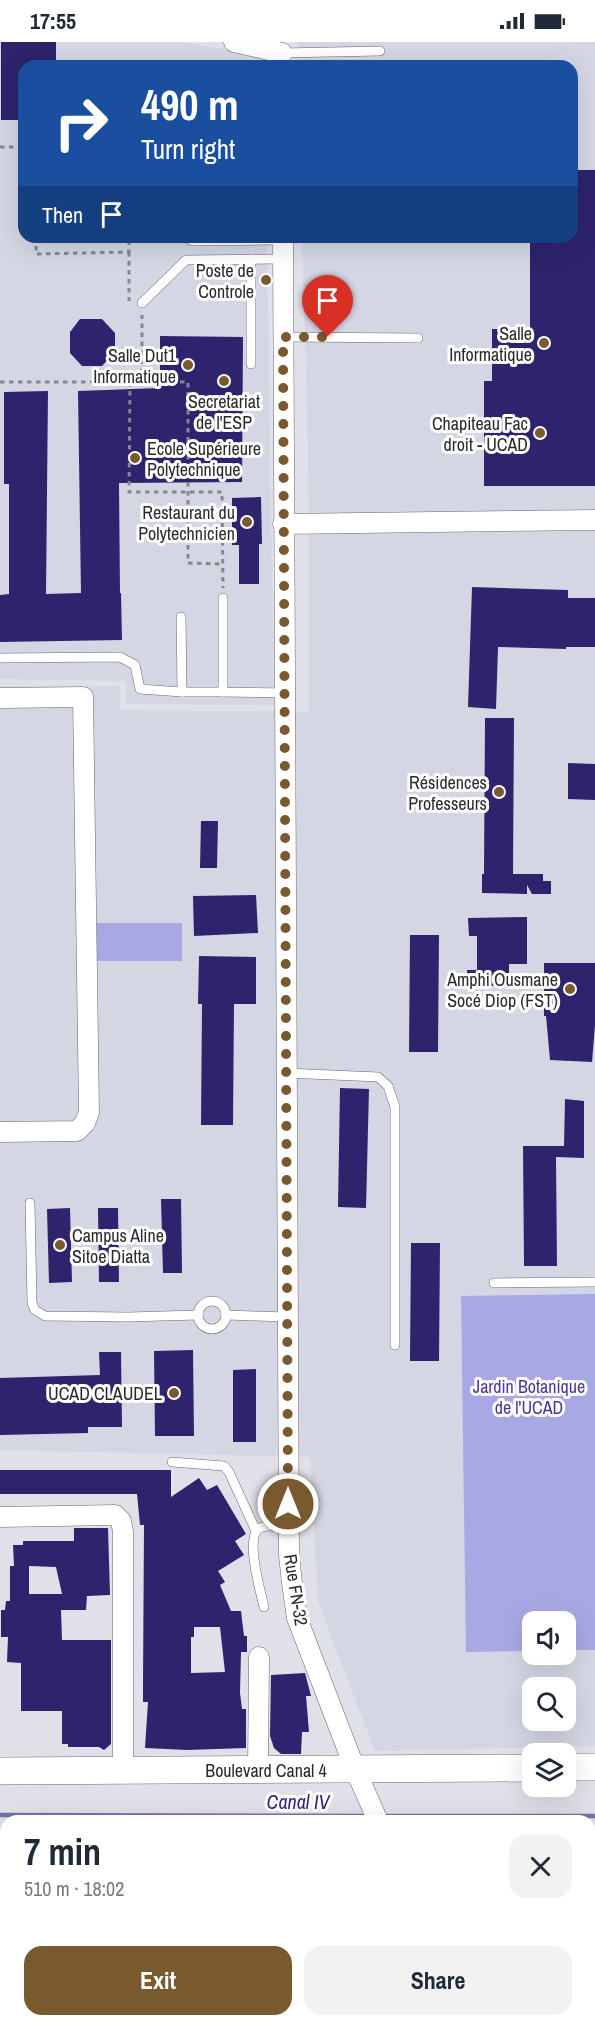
<!DOCTYPE html>
<meta charset="utf-8">
<style>
body{margin:0;font-family:"Archivo Narrow",sans-serif;background:#f2f2f3;color:#1f2937;height:100vh;display:flex;flex-direction:column;font-size:22px;white-space:nowrap}
*{box-sizing:border-box;margin:0}
p{font-size:20px;color:#747a83}
.icon{flex:none;width:33px;height:33px;fill:none;stroke:currentColor;stroke-width:2;stroke-linecap:round;stroke-linejoin:round}
.map{position:relative;flex:1;overflow:hidden}
.side{position:absolute;left:0px;top:1773px;width:596px;height:212px;display:flex;flex-direction:column;background:#fff;border-radius:18px 18px 0 0;box-shadow:0 6px 24px #0002}
.side>*{flex:none}
.hud{position:absolute;left:18px;top:18px;width:560px;height:183px;border-radius:18px;box-shadow:0 6px 24px #0002;background:#1a4fa0;color:#fff;overflow:hidden}
.tools{position:absolute;left:522px;top:1569px;display:grid;gap:12px}
.tools a{display:grid;place-items:center;width:54px;height:54px;border-radius:12px;background:#fff;box-shadow:0 6px 24px #0002;font-size:30px}
.pin{position:absolute;display:grid;place-items:center;width:51px;height:51px;color:#fff;margin:-62px -26px;border-radius:50% 50% 50% 0;rotate:-45deg;box-shadow:0 0 6px #0007}
.pin .icon{rotate:45deg}
.me{position:absolute;width:66px;margin:-33px;rotate:0deg;stroke-linejoin:round;filter:drop-shadow(0 0 4px #0008)}
.turn{display:flex;align-items:center;gap:21px;height:126px;padding:0 24px;font-size:27px}
.turn .icon{width:78px;height:78px;stroke-width:2.5}
.turn b{display:block;font-size:42px;line-height:51px}
.then{display:flex;align-items:center;height:57px;padding:0 24px;background:#0003;gap:12px;font-size:22px}
.round{display:grid;place-items:center;flex:none;width:63px;height:63px;border-radius:18px;background:#f2f2f3}
.headline{display:flex;align-items:center;justify-content:space-between;height:102px;padding:0 24px}
h1{font-size:36px;font-weight:700;line-height:45px}
.action{display:flex;gap:12px;margin-top:auto;padding:12px 24px}
.action a{flex:1;height:69px;border-radius:18px;background:#785a2e;color:#fff;font-size:24px;font-weight:700;line-height:69px;text-align:center}
.action a+a{background:#f2f2f3;color:#1f2937}
.status{display:flex;justify-content:space-between;align-items:center;height:42px;padding:0 30px;background:#fff;direction:ltr}
.status svg{height:16px;fill:currentColor}
.map>svg:first-child{display:block}
.built{fill:#d5d6e4;fill-rule:evenodd}
.green{fill:#a8a8e5}
.lines{fill:none;stroke-linecap:round;stroke-linejoin:round}
.stream{stroke:#7472ae;stroke-width:4.5}
.building{fill:#2e236c;fill-rule:evenodd}
.service-casing{stroke:#67686e;stroke-width:10}
.minor-casing{stroke:#67686e;stroke-width:21}
.secondary-casing{stroke:#67686e;stroke-width:28}
.path{stroke:#86868b;stroke-width:3;stroke-dasharray:4.5 4.5;stroke-linecap:butt}
.service{stroke:#fff;stroke-width:9}
.minor{stroke:#fff;stroke-width:20}
.secondary{stroke:#fff;stroke-width:27}
.route{stroke:#785a2e;stroke-width:10;stroke-dasharray:0 18}
.poi-dot{fill:#785a2e;stroke:#fff;stroke-width:2}
.labels{text-anchor:middle;dominant-baseline:central;stroke-width:6;stroke-linejoin:round;paint-order:stroke}
.poi-label{font-size:18px;fill:#2a2a2d;stroke:#fff;text-anchor:end}
.park-label{font-size:18px;fill:#463798;stroke:#fff}
.street-label{font-size:18px;fill:#2a2a2d;stroke:#fff}
.water-label{font-size:20px;font-style:italic;fill:#362383;stroke:#fff}
</style>
<div class="status"><b>17:55</b><svg viewBox="0 0 49 12"><path d="M0 12V9h3v3zM5 12V6h3v6zM10 12V3h3v9zM15 12V0h3v12zM26 1h20v11H26zM47 4h2v5h-2z"/></svg></div>
<div class="map">
<svg width="595" height="1984" viewBox="0 0 595 1984">
<rect width="100%" height="100%" fill="#e0e1e8"/>
<g class="built">
<path d="M0,0h183l82,15v9h-241v171h243l7,468 -148,-1v-23l-126,-2z"/>
<path d="M298,0h297v1704l-220,5 -57,-149 -8,-145 -310,-7v-764h120v24l189,2 -1,-266 -6,-209h270v-171h-275zM532,1580h34v32h-34zM532,1646h34v32h-34z"/>
<path d="M18,1979l39,-1 76,1v5h-115z"/>
</g>
<g class="green">
<rect x="92" y="881" width="90" height="38"/>
<path d="M595,1252v356h-29v-28h-34v29l-66,1 -5,-356z"/>
</g>
<g class="lines">
<g class="stream">
<path d="M0,1773l370,1"/>
<path d="M382,1774h213"/>
</g>
</g>
<g class="building">
<path d="M1,0h55v24h-32v54h-23z"/>
<path d="M572,128h23v316h-111v-105h8v-52h38v-92h42z"/>
<path d="M80,277h22l13,14v19l-13,14h-20l-12,-13v-21z"/>
<path d="M160,294l83,1 -1,145 -123,1 1,110h1l1,47 -122,2v-47l9,-1v-110h-5v-92l44,-1 -2,203 35,-1 -3,-202 82,-3z"/>
<path d="M261,455l1,47h-3v40h-20v-39h-7v-47z"/>
<path d="M472,545l96,3v8h27v49h-29v2l-68,-2 -2,62 -28,-2z"/>
<path d="M485,676h29l-1,156h30v7h8v13h-19l-5,-9v9l-45,-1v-19h2z"/>
<path d="M568,721l27,1v36l-27,-1z"/>
<path d="M201,779h17l-1,47h-17z"/>
<path d="M256,853l2,38 -64,3 -1,-40z"/>
<path d="M527,875v47h-18v22h-41l-1,-16h10v-34h-8l-1,-18z"/>
<path d="M410,893h29l-1,117h-29z"/>
<path d="M199,914l57,1v47h-22l-1,121h-32l1,-121h-4z"/>
<path d="M544,921h51v62l-3,37 -42,-2 -4,-44h-2z"/>
<path d="M340,1046l29,1 -3,119 -28,-1z"/>
<path d="M565,1057l19,2v57l-28,-1 1,109h-33l-1,-120h41z"/>
<path d="M161,1157h20l1,74h-19z"/>
<path d="M70,1166l2,74 -23,1 -2,-74z"/>
<path d="M98,1166h20l1,74h-20z"/>
<path d="M411,1201h29l-1,118h-29z"/>
<path d="M193,1308l1,86h-39l-1,-85z"/>
<path d="M99,1310h22l1,75h-34v6l-88,2v-57l100,-3z"/>
<path d="M256,1327v73h-23v-72z"/>
<path d="M0,1428h171v27l28,-19 8,12 10,-5 29,49 -11,7 9,14 -26,16 7,11 -5,3 11,26h10l3,25h3v16h-6l-1,41 2,16h4v39l-59,2 -42,-2 3,-46h-5v-18l1,-159h-4l-3,-31h-137zM194,1585h26l5,45 -34,1v-36h3z"/>
<path d="M74,1486h34l2,67 -23,1 -1,14h-25l1,30h49v104l-7,6 -5,-3h-31v-3h-6v-33h-41v-48l-14,-1 1,-25h-7v-27h4l1,-9h4v-35h4l-1,-21h10v-4h51zM29,1524l27,1 6,27h-33z"/>
<path d="M305,1631l6,23h-5l3,36h-7l-1,22h-20l-7,-6 -4,-12 1,-61z"/>
</g>
<g class="lines">
<defs>
<g id="service">
<path d="M282,11l98,-2"/>
<path d="M184,195l9,4 90,-1"/>
<path d="M251,217v105"/>
<path d="M142,261l44,-43 97,-1"/>
<path d="M283,295l135,1"/>
<path d="M223,556v94l61,1"/>
<path d="M181,575l1,75"/>
<path d="M0,616l120,-1 15,8 5,24 42,3h41"/>
<path d="M286,1031l92,4 10,9 7,21v238"/>
<path d="M30,1161l2,100 3,7 10,6 83,1 70,-2"/>
<path d="M494,1241l101,-1"/>
<circle cx="212" cy="1273" r="14"/>
<path d="M226,1273l61,2"/>
<path d="M172,1420l52,4 5,6 27,59"/>
<path d="M264,1565c-3,-14 -20,-71 -4,-79 7,-4 21,-1 29,-1"/>
</g>
<g id="minor">
<path d="M234,0l48,11"/>
<path d="M283,195l6,1318 3,28 5,35 58,151 23,52"/>
<path d="M283,482l312,-4"/>
<path d="M0,656l83,-1 6,415 -4,11 -8,8 -77,1"/>
<path d="M0,1475l115,-2 6,6 2,11v239"/>
<path d="M258,1728l1,-113"/>
<path d="M262,1978v6"/>
<path d="M368,1978v6"/>
<path d="M466,1978l2,6"/>
</g>
<g id="secondary">
<path d="M566,1725h29"/>
<path d="M0,1729l532,-3"/>
<path d="M590,1814h5"/>
<path d="M0,1818h6"/>
</g>
</defs>
<use href="#service" class="service-casing"/>
<use href="#minor" class="minor-casing"/>
<use href="#secondary" class="secondary-casing"/>
<g class="path">
<path d="M0,105h24"/>
<path d="M36,195v17l93,-2v-15"/>
<path d="M129,210v49"/>
<path d="M142,312h18"/>
<path d="M0,340h188v181l34,1"/>
<path d="M130,340l-1,110h93l1,96"/>
<path d="M142,340v-67"/>
</g>
<use href="#service" class="service"/>
<use href="#minor" class="minor"/>
<use href="#secondary" class="secondary"/>
</g>
<g class="lines">
<path class="route" d="M288,1462l-5,-1167h45"/>
</g>
<g class="poi-dot">
<circle cx="266" cy="238" r="6"/>
<circle cx="544" cy="301" r="6"/>
<circle cx="188" cy="323" r="6"/>
<circle cx="224" cy="339" r="6"/>
<circle cx="540" cy="391" r="6"/>
<circle cx="135" cy="416" r="6"/>
<circle cx="247" cy="480" r="6"/>
<circle cx="499" cy="750" r="6"/>
<circle cx="570" cy="947" r="6"/>
<circle cx="60" cy="1203" r="6"/>
<circle cx="174" cy="1351" r="6"/>
</g>
<g class="labels">
<g class="poi-label">
<text x="254" y="228">Poste de<tspan x="254" dy="21">Controle</tspan></text>
<text x="532" y="291">Salle<tspan x="532" dy="21">Informatique</tspan></text>
<text x="176" y="313">Salle Dut1<tspan x="176" dy="21">Informatique</tspan></text>
<text x="224" y="359" text-anchor="middle">Secretariat<tspan x="224" dy="21">de l'ESP</tspan></text>
<text x="528" y="381">Chapiteau Fac<tspan x="528" dy="21">droit - UCAD</tspan></text>
<text x="147" y="406" text-anchor="start">Ecole Supérieure<tspan x="147" dy="21">Polytechnique</tspan></text>
<text x="235" y="470">Restaurant du<tspan x="235" dy="21">Polytechnicien</tspan></text>
<text x="487" y="740">Résidences<tspan x="487" dy="21">Professeurs</tspan></text>
<text x="558" y="937">Amphi Ousmane<tspan x="558" dy="21">Socé Diop (FST)</tspan></text>
<text x="72" y="1193" text-anchor="start">Campus Aline<tspan x="72" dy="21">Sitoe Diatta</tspan></text>
<text x="162" y="1351">UCAD CLAUDEL</text>
</g>
<g class="park-label">
<text x="529" y="1344">Jardin Botanique<tspan x="529" dy="21">de l'UCAD</tspan></text>
</g>
<g class="street-label">
<text transform="translate(296 1548) rotate(81)">Rue FN-32</text>
<text x="266" y="1728">Boulevard Canal 4</text>
</g>
<g class="water-label">
<text x="298" y="1759">Canal IV</text>
</g>
</g>
</svg>
<div class="tools">
<a><svg class="icon" aria-label="sound" viewBox="0 0 24 24"><path d="M4 9h4l5-4v14l-5-4H4zM17 9q2 3 0 6"/></svg></a>
<a><svg class="icon" aria-label="search" viewBox="0 0 24 24"><circle cx="10" cy="10" r="6"/><path d="M15 15l6 6"/></svg></a>
<a><svg class="icon" aria-label="layers" viewBox="0 0 24 24"><path d="M12 4l9 5-9 5-9-5zM3 14l9 5 9-5"/></svg></a>
</div>
<div class="pin" style="left:328px;top:295px;background:#d93025"><svg class="icon" aria-label="arrive" viewBox="0 0 24 24"><path d="M6 21V4h12l-3 4 3 4H6"/></svg></div>
<svg class="me" style="left:288px;top:1462px" viewBox="-20 -20 40 40"><circle r="17" fill="#785a2e" stroke="#fff" stroke-width="3"/><path d="M0-11L8 9 0 5-8 9z" fill="#fff"/></svg>
<div class="hud">
<div class="turn"><svg class="icon" aria-label="right" viewBox="0 0 24 24"><path d="M7 20v-9h11M14 6l5 5-5 5"/></svg><div><b>490 m</b>Turn right</div></div>
<div class="then">Then<svg class="icon" aria-label="arrive" viewBox="0 0 24 24"><path d="M6 21V4h12l-3 4 3 4H6"/></svg></div>
</div>
<section class="side">
<div class="headline"><div><h1>7 min</h1><p>510 m · 18:02</p></div><a class="round"><svg class="icon" aria-label="close" viewBox="0 0 24 24"><path d="M6 6l12 12M18 6L6 18"/></svg></a></div>
<div class="action"><a>Exit</a><a>Share</a></div>
</section>
</div>
